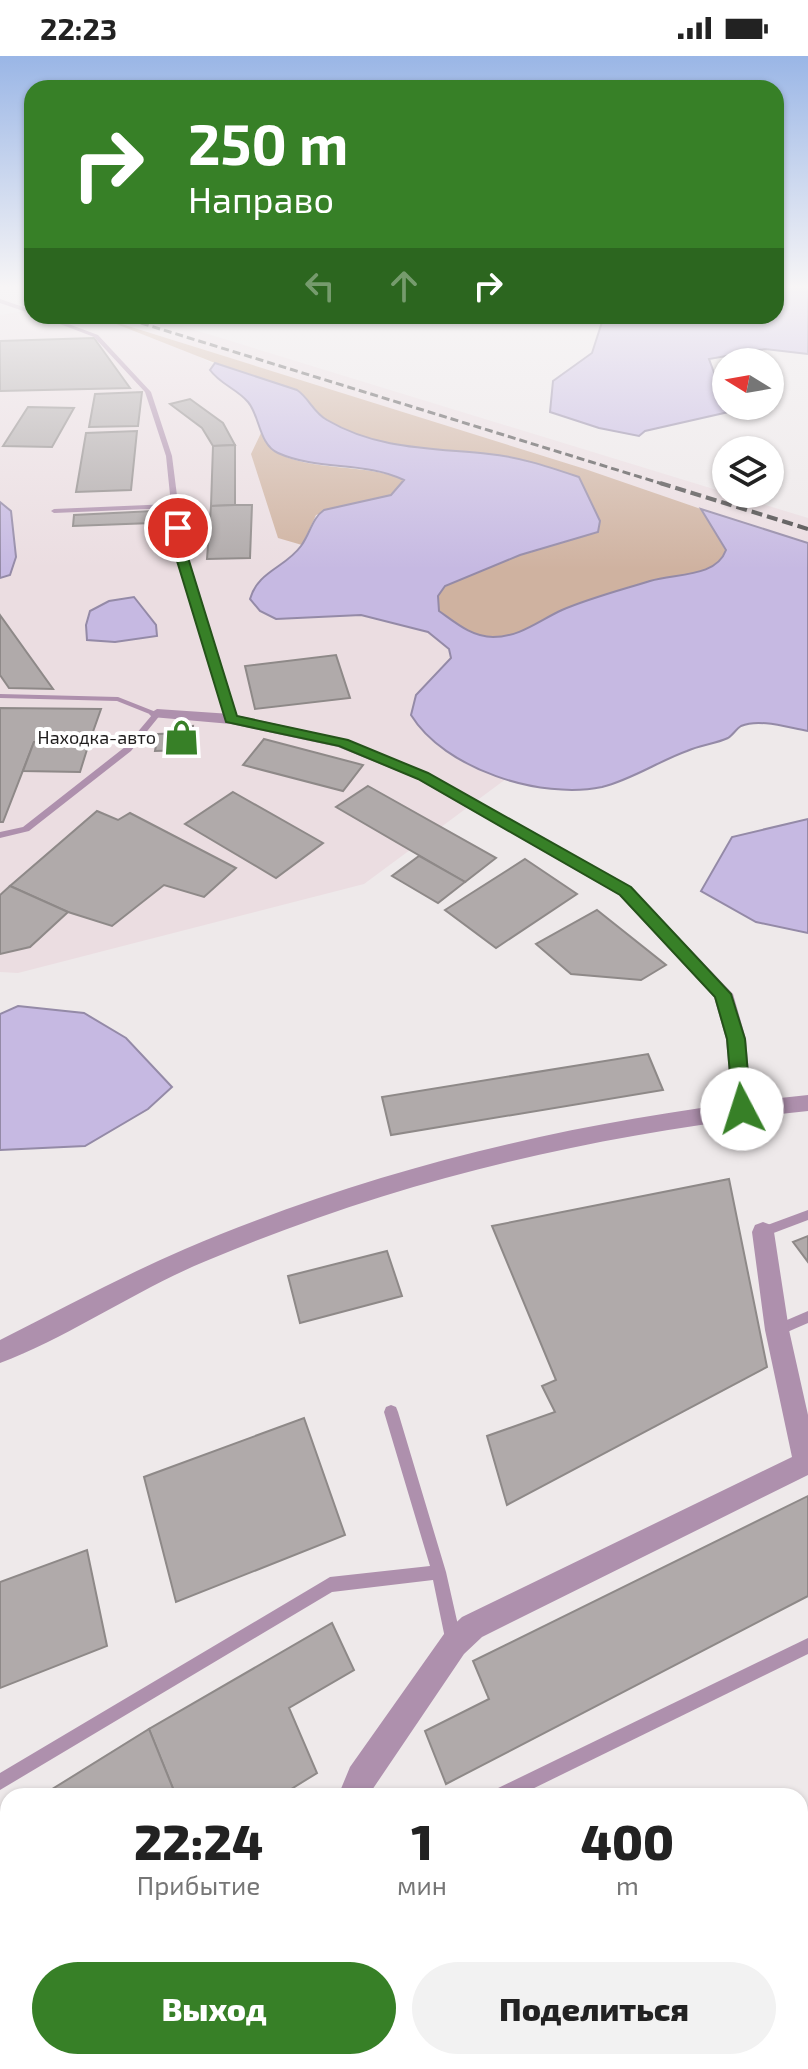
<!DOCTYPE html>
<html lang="ru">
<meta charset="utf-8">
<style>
body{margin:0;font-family:"Exo 2",sans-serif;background:#f2f2f2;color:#222;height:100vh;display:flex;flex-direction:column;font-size:30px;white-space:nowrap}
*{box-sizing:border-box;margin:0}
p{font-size:26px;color:#767676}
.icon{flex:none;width:44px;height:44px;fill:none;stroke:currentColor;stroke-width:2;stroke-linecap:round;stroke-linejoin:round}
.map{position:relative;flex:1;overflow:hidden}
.panel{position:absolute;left:0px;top:1732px;width:808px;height:282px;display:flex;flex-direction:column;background:#fff;border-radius:24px 24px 0 0;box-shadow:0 2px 6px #0004}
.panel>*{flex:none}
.guide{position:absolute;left:24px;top:24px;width:760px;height:244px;border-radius:24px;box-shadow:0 2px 6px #0004;background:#378027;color:#fff;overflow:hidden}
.needle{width:52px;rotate:281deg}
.fabs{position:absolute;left:712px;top:292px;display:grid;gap:16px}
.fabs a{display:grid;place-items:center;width:72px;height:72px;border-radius:50%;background:#fff;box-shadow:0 2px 6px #0004;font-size:40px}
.pin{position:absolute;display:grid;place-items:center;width:68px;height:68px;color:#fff;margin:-34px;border:4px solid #fff;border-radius:50%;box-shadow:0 2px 8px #0007}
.me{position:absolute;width:88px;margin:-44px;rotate:355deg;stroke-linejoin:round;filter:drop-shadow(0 0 6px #0008)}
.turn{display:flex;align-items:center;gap:28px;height:168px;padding:0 32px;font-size:36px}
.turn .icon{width:104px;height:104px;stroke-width:2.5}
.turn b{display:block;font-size:56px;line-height:68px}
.lanes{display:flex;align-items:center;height:76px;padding:0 32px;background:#0003;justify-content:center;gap:40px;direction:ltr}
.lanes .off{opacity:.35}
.eta{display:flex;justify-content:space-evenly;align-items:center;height:136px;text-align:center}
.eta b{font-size:48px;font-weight:800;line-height:56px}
.cta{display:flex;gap:16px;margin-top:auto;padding:16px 32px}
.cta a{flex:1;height:92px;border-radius:48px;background:#378027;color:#fff;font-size:32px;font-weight:800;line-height:92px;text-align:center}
.cta a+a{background:#f2f2f2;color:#222}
.status{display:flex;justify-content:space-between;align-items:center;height:56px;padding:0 40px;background:#fff;direction:ltr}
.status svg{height:22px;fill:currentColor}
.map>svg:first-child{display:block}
.built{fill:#ebdde1}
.green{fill:#cfb2a0}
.water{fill:#c6b9e2;stroke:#948aa7;stroke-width:2}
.building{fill:#b0aaaa;stroke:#8e8988;stroke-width:2}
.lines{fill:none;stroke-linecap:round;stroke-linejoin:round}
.service{fill:#ae90ad;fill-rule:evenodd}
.minor{fill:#ae90ad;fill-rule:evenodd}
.tertiary{fill:#ae90ad;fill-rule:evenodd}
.rail-far1{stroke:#4c4a4a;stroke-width:3;stroke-dasharray:8 4;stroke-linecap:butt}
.rail{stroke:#4c4a4a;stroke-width:4;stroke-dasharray:11 5;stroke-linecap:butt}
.route{fill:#378027;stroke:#245319;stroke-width:2}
.labels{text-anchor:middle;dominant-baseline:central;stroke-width:8;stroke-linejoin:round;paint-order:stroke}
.far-poi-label{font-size:18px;fill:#1f1d1d;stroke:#fff;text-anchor:end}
</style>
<div class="status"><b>22:23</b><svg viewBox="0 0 49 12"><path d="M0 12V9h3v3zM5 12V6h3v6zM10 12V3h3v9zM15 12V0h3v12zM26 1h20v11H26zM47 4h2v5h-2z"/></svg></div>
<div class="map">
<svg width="808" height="2013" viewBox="0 0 808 2013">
<rect width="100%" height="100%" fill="#eee9ea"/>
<path class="built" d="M32,254v6h117l659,202v25l-651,-208 95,49 230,265 51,110 -169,125 -346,89 -18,-1v-657z"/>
<g class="green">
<path d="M96,260l489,153 116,40 25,42c-11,27 -51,22 -76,30 -29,9 -61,17 -88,29 -24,11 -42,27 -69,27 -22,0 -37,-15 -55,-26v-15l7,-11 75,-30 78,-23 -19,-55c-30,-10 -59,-20 -90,-23 -57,-6 -111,-4 -162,-34 -13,-8 -18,-22 -30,-30l-82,-27z"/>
<path d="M261,377c4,6 9,16 15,19 33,20 91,11 128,28l-13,15 -75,20 -14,30 -24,-7 -27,-84z"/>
</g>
<g class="water">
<path d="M776,231h32v67l-43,-5 -56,10 7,19 10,3v25h29l-110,25 -6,5 -40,-8 -49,-16 3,-31 39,-28 10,-31 -11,-6h185z"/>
<path d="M215,307l82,27c12,8 16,22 30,30 51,30 105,28 162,34 31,3 60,13 90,23l21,44 -2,11 -78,23 -75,31 -7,10 1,15c17,12 33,26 54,26 27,0 45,-16 69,-27 28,-12 59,-20 88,-29 25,-8 66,-3 76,-31l-25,-41 107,34v188c-19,-3 -48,-13 -67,-5 -5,3 -8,9 -13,12 -13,6 -28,7 -41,13 -28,10 -56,29 -85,36 -61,13 -158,-18 -191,-72l5,-20 35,-37 -2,-9 -21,-17 -67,-17 -85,4 -16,-8 -10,-12c8,-28 35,-31 51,-53 9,-12 11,-28 23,-36l67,-15 13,-15c-39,-19 -86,-9 -126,-27 -19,-8 -18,-37 -30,-51 -11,-13 -28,-18 -38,-32z"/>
<path d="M0,446l11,9 5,46 -6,18 -10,3z"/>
<path d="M134,541l22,28 1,11 -42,6 -28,-2 -1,-15 4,-14 19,-10z"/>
<path d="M808,763v114l-52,-11 -55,-31 31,-54z"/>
<path d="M18,950l66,7 42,25 46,49 -24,22 -63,37 -85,4v-136z"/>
</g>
<g class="building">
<path d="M94,282l36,50 -130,3v-50z"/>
<path d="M142,336l-4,34 -49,1 6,-33z"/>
<path d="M190,343l33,24 12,22 -22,1 -11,-18 -32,-24z"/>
<path d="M28,351l46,1 -22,39 -49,-1z"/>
<path d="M137,375l-6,59 -55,2 10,-59z"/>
<path d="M235,389v60l-24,1 2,-60z"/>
<path d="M235,449h17l-2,53 -43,1 4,-53z"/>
<path d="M153,455l-1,12 -79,3 1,-11z"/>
<path d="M0,559l53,74 -44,-1 -9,-13z"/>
<path d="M336,599l14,43 -95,11 -10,-43z"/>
<path d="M0,652l101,1 -12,34 -55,-1 -31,80h-3z"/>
<path d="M193,670l-4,24 -34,1 3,-17 24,-1 1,-6z"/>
<path d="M264,683l99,26 -20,26 -100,-26z"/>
<path d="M34,686l55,1 -9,29 -57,-1z"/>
<path d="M368,730l128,72 -31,24 -129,-75z"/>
<path d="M233,736l90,51 -47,35 -91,-54z"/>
<path d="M97,755l21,9 12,-7 106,55 -32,29 -40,-12 -52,41 -44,-14 -58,-26z"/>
<path d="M419,800l46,26 -27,21 -46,-27z"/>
<path d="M525,803l52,35 -81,54 -51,-38z"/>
<path d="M10,830l58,26 -38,35 -30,7v-59z"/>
<path d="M597,854l69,55 -25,15 -70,-6 -35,-30z"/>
<path d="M648,998l15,36 -272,45 -9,-38z"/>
<path d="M729,1123l38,188 -260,138 -20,-69 68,-24 -13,-26 14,-6 -64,-154z"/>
<path d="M808,1180v26l-15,-20z"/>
<path d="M387,1195l15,45 -102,27 -12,-47z"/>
<path d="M304,1362l41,117 -169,67 -32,-125z"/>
<path d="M808,1440v100l-362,188 -21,-53 64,-32 -16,-38z"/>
<path d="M87,1494l20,96 -107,42v-106z"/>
<path d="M332,1567l22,47 -65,38 28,65 -37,23h-104l-27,-67z"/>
<path d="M149,1673l27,67h-135z"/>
<path d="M8,1760v156l-8,5v-156z"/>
<path d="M657,2006h139l3,7h-156z"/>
</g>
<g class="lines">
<g class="service">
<path d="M0,243l32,11v4l-32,-11z"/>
<path d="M39,260h8l51,19 53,57 21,64 12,95 51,168 -1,2h-6l-1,-2 -51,-168 -4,-43 -118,5 -3,-2 3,-2 117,-5 -5,-48 -21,-64 -51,-55z"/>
<path d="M0,638l118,3 43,17 -30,37 -102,80 -29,7v-6l23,-5 102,-80 27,-32 -35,-14 -117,-3z"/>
<path d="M808,1154v10l-45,17 -4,-1 -2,-4 2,-4z"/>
<path d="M808,1255v12l-30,13 -5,-2 -2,-4 2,-4z"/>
<path d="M391,1349l5,2 2,5 48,160 16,71 -3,5 -5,3 -5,-3 -3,-5 -13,-63 -101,12 -332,198v-17l325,-193 5,-3 100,-11 -46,-154 2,-5z"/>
<path d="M808,1582v16l-290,142h-26l2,-6z"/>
<path d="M808,1873v18l-8,4v-18z"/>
</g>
<g class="minor">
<path d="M157,653l74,5 117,26 81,33 202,114 102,107 13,45 6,70 -3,6h-14l-3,-6 -6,-70 -12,-42 -95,-102 -202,-116 -79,-32 -107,-23 -79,-7 -3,-3z"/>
<path d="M763,1166l8,3 3,7 15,98 19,85v60l-326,162 -18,17 -96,142h-30l12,-29 94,-133 18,-17 330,-160 -27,-127 -13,-98 3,-7z"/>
<path d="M197,2006h34l-3,7h-34z"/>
</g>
<path class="tertiary" d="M808,1039v16c-211,23 -406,67 -602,150 -70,29 -137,76 -206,102v-23c62,-31 122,-64 185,-91 200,-85 407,-132 623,-154z"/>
<path class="rail-far1" d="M118,260l548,169"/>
<path class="rail" d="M660,427l148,46"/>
</g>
<linearGradient id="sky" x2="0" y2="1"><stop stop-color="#9ab6e6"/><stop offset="0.45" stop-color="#f7f5f6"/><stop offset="1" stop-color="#f7f5f6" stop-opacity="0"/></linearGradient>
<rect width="808" height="513" fill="url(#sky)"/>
<path class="route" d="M178,469l5,3 3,23 51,165 111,24 80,33 203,114 100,107 14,45 6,70 -2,5h-14l-2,-5 -6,-70 -12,-42 -95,-102 -202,-116 -79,-33 -113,-24 -52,-171 -2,-23z"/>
<defs>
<symbol id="shop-bare" viewBox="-9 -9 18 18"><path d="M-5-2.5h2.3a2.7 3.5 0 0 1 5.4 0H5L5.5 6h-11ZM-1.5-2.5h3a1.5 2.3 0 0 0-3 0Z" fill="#378027" stroke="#fff" stroke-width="2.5" paint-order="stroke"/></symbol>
</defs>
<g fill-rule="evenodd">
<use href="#shop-bare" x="156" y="656" width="51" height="51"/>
</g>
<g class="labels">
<g class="far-poi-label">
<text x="156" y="681">Находка-авто</text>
</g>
</g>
</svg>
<div class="fabs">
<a><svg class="needle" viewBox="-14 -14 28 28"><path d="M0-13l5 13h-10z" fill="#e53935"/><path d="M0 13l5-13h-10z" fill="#767676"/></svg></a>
<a><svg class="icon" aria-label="layers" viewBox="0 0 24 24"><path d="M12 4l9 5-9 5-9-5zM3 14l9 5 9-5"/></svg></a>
</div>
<div class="pin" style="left:178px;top:472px;background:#d93025"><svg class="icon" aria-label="arrive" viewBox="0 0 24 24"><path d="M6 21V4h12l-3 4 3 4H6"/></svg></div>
<svg class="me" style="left:742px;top:1053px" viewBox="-20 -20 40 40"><circle r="19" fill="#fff"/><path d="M0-13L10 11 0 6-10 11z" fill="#378027"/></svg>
<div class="guide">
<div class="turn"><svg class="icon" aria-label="right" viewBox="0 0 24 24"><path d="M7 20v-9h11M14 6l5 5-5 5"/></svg><div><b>250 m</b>Направо</div></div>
<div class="lanes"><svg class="icon off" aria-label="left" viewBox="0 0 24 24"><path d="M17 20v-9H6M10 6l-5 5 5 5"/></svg><svg class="icon off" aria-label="ahead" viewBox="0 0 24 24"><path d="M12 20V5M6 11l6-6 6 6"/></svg><svg class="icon" aria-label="right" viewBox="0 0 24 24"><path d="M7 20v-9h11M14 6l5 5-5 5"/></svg></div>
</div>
<section class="panel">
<div class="eta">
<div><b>22:24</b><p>Прибытие</p></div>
<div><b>1</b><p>мин</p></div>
<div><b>400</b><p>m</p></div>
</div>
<div class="cta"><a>Выход</a><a>Поделиться</a></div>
</section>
</div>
